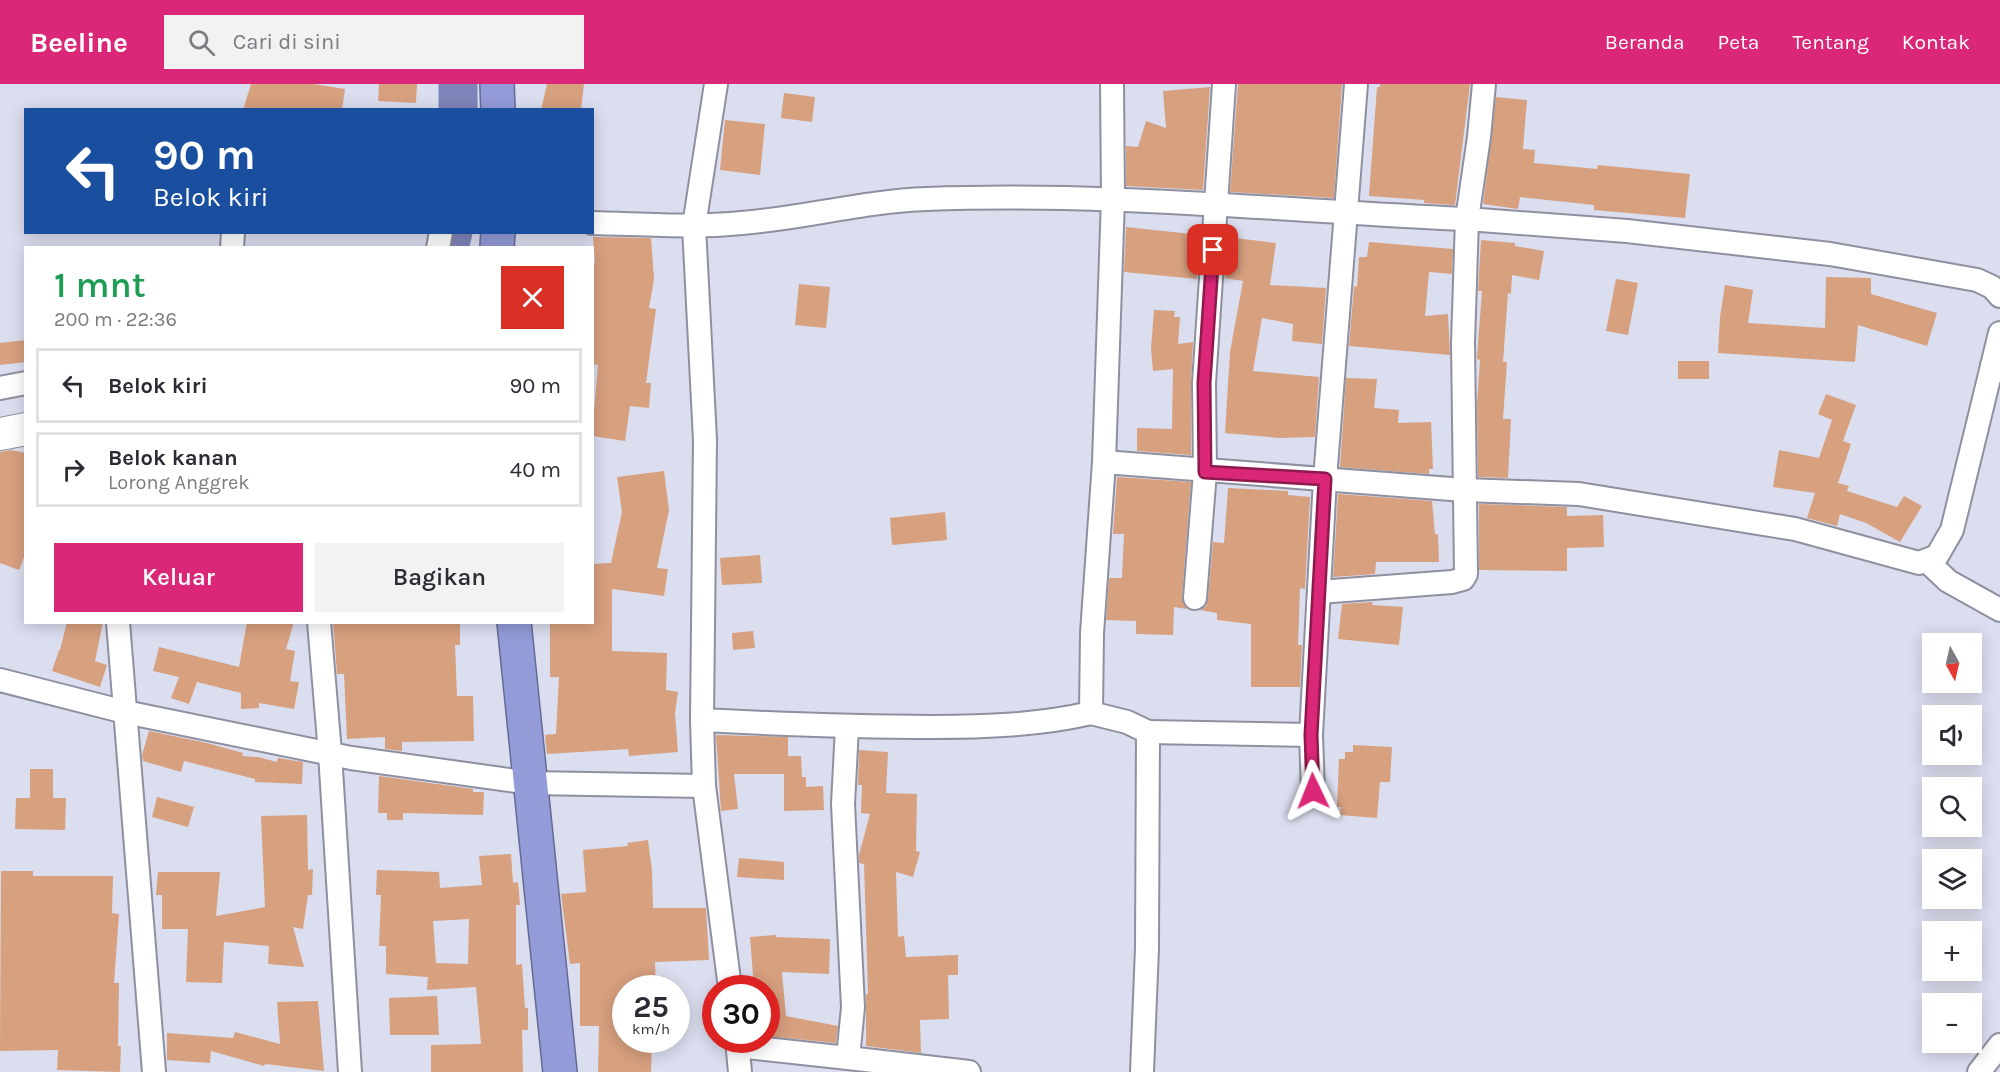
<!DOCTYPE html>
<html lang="id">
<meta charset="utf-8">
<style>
body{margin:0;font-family:Karla,sans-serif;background:#f2f2f3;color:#2b2b33;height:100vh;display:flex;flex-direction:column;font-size:22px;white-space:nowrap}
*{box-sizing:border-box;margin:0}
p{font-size:20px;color:#7c7c81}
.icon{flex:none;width:33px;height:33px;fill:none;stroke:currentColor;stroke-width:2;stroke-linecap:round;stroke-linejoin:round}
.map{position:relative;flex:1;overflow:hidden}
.side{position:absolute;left:24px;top:162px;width:570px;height:378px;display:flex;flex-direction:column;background:#fff;border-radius:0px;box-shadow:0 3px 15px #0003}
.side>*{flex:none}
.banner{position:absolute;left:24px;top:24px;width:570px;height:126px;border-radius:0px;box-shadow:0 3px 15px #0003;background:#1a4fa0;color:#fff;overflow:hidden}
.needle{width:39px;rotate:172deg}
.controls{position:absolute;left:1922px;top:549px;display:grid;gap:12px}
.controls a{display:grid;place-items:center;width:60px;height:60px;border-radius:0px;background:#fff;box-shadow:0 3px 15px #0003;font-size:30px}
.speed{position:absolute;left:612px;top:891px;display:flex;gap:12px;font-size:30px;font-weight:700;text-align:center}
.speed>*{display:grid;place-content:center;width:78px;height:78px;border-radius:50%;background:#fff;box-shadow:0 3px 15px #0003;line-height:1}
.speed small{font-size:15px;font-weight:400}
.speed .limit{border:9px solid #d22;background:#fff;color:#111}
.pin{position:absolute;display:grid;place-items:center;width:51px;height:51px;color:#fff;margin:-26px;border-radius:12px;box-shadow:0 3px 9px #0006}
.me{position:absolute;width:66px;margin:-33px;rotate:358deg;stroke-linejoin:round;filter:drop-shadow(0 0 4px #0008)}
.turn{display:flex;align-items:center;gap:21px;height:126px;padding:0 30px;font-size:27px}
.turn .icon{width:78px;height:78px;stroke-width:2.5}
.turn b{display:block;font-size:42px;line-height:51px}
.round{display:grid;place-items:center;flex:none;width:63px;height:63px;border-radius:0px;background:#f2f2f3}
.head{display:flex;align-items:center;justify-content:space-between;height:102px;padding:0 30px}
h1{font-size:36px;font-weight:600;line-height:45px;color:#1e9e55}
.action{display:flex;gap:12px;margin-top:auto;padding:12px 30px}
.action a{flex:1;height:69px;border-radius:0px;background:#db2777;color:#fff;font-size:24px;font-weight:600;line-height:69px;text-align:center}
.action a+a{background:#f2f2f3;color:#2b2b33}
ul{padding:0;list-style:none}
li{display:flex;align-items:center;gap:18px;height:75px;margin:0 12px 9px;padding:0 18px;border:3px solid #e1e1e2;border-radius:0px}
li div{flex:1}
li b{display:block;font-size:22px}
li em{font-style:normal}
header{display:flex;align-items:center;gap:36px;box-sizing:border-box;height:84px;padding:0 30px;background:#db2777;color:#fff}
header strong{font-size:28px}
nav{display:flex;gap:33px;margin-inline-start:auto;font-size:21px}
.search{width:420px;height:54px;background:#f2f2f3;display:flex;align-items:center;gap:15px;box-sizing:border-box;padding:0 21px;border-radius:0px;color:#7c7c81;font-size:22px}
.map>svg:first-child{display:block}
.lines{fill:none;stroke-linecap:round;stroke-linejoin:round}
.river{stroke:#7f85ba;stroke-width:39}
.building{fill:#d7a07f;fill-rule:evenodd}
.street-casing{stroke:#8e90a0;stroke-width:26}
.secondary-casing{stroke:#8e90a0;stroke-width:34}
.highway-casing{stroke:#646a94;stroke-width:36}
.street{stroke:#fff;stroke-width:22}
.secondary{stroke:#fff;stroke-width:32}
.highway{stroke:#939bd9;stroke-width:33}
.route-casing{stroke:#8e194d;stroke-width:15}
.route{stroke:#db2777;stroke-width:10}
</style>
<header>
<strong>Beeline</strong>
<div class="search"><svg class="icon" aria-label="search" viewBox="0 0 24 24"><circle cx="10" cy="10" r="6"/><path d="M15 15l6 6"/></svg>Cari di sini</div>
<nav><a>Beranda</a><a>Peta</a><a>Tentang</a><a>Kontak</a></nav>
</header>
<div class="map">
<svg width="2000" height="988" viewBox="0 0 2000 988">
<rect width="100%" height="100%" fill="#dbdeef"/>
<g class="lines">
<g class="river">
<path d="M458,0v26"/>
<path d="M449,164l4,-16"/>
</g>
</g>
<g class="building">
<path d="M251,0h63l31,5 -3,21h-99z"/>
<path d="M379,0h38l-1,19 -38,-2z"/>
<path d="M547,0h37l-3,26h-40z"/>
<path d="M1238,0h104l-8,114 -104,-6z"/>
<path d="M1380,0h90l-15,121 -31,-2v-3l-55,-4 8,-109h3z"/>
<path d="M1210,3l-7,103 -77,-4v-40l12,1 8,-26 20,7 -3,-37z"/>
<path d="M784,9l31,4 -3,25 -31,-4z"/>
<path d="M1496,13l31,3 -4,49 12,1 -1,13 63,6 1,-4 92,9 -5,44 -91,-8v-5l-74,-8 -2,12 -35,-5z"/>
<path d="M725,36l40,4 -5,51 -40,-5z"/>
<path d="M1126,143l74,8 -3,44 -73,-7z"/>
<path d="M593,153l58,1 3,41 -5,29 7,1 -10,74h5l-2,25 -19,-2 -5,35 -33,-5 6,-71 -6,-1v-101h3z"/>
<path d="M1227,153l49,6 -6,42 56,3 -4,56 -30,-3 1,-17 -31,-6 -9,53 66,6 -4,60 -36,1 -54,-5 5,-81 13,-71 -18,-3z"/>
<path d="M1481,156l34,3v3l29,5 -5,29 -27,-5 -1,19 -3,-1 -5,69h4l-4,57h8l-3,59 -30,-1 -1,-73 3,-44 -3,-1v-3l5,-65h-4z"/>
<path d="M1369,158l84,7 -1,25 -23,-2 -4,44 23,-2 2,41 -101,-9 5,-60 3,1 2,-30h8z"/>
<path d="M1826,193l45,1v16l66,19 -10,33 -69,-21 -3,37 -137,-9 2,-36 5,-32 28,5 -5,33 77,5z"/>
<path d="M1616,195l22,4 -10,52 -22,-4z"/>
<path d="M799,200l31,3 -4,41 -31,-3z"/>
<path d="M1154,226l21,1 -1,6h6l-2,27 15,-2 -2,41v72l-54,-4v-23l35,1 1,-60 -20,2 -2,-22z"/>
<path d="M26,256v22l-26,3v-22z"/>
<rect x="1678" y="277" width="31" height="18"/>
<path d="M1346,294l31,1 -3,29 25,2 -1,13 33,-1 2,47h-4v5l-89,-7z"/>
<path d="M1826,310l30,11 -13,36 8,3 -13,39 11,3 -2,5 50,16 7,-11 18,10 -22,36 -34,-19 -26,-9 -3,12 -30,-8 8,-25 -42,-6 6,-37 40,8 13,-38 -14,-6z"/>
<path d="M11,366l15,3v99l-7,18 -19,-7v-111z"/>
<path d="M664,387l5,39 -12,58 11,1 -4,27 -52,-7v62l55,2 -1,37 12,2 -3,21 3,39 -49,4 -1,-7 -81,5 -2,-19 11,-1 3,-57h-9v-55h42v-58l19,-1 11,-51 -5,-35z"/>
<path d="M1117,393l74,5 -9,115 5,12 -13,-2 -1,28 -37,-1v-13l-30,-1 3,-42h13l2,-44h-11z"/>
<path d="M1228,404l60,3v4l22,2 -5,92 -5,-1 -2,57h4l-2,42h-49v-63l-34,-4v-7l-17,-3 6,-4 2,-7 5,-57 11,1z"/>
<path d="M1338,410l94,7 3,33h3l1,28h-63l-1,12 -42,3z"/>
<path d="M1479,420l88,3v9l36,-1 1,32 -37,1v23l-88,-1z"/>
<path d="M945,428l2,28 -55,5 -2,-27z"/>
<path d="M760,471l2,28 -40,2 -2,-27z"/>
<path d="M1373,518l-1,3 31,2 -4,38 -61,-6 4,-35z"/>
<path d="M67,538h36l-8,39 12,4 -7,22 -48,-16 7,-21h1z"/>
<path d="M247,538h47l-8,27 9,2 -5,30 9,1 -5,27 -35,-6v5l-18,1v-16l-44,-11 -8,22 -18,-6 8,-21 -26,-6 6,-24 80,20z"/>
<path d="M333,538h127v23h-5l2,51h16l1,45 -72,1v9l-17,-2v-12l-38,2 -3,-65h-7z"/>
<path d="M753,547l2,17 -22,2 -1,-17z"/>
<path d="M149,647l58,12 36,10 -1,3 16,1 19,5 1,-4 25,4 -1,22 -47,-2v-3l-71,-18 -3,11 -38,-11 -1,-6z"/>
<path d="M716,651l72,2v19h13l1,21h4v10l17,-1 1,24 -40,1v-37h-50l4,35 -17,2z"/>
<path d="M1353,661l39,2 -2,35h-10l-3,36 -37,-3 1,-8h-4l2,-48h6v-7h8z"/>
<path d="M859,666l29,2 -2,41 31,1 -1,57 4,1 -7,25 -17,-5 2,65 6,-1 2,21 52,-2v20h-10l1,44 -29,1 1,33 -55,-7v-52h2l-4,-130 -5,-1v-8l11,-41 -9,-1 1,-28h-4z"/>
<path d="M30,685h23v29h13l-1,32 -50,-1 1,-31h14z"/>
<path d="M379,692l94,13v3h11l-1,23 -80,-2v7h-16v-7h-9z"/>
<path d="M157,713l37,10 -6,20 -36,-10z"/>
<path d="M307,731l1,55 5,-1 -1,26h-4l-5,34 -10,-2 11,40 -36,-3 1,-18 -45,-4 -2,41 -36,-1 2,-53h-26v-34h-6l2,-23h62l-4,44 49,-9 -4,-91z"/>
<path d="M648,756l4,31 1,37h53l3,52 -54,2 1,26h-30v52l26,1 -1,31h-53l1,-46h-19v-63l-10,1 -9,-70 25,-2 -3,-42 45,-4 -1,-3z"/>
<path d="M511,770l2,29 5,-1 2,23h-4v60l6,-1 3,44h3v22h-6l1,42h-92v-27l50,-1 -5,-57 -49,3 1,-13 -42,-3v-28h-7l2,-51h-5l1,-25 62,2 1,16 42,-3 -3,-29zM469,835l-1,45 -32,-1 -3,-42z"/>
<path d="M739,774l45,4v18l-47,-3z"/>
<path d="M1,787h32v5h80l-1,37 7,1 -5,69h5l-1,63h3l-1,26 -63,-2 1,-20 -58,1z"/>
<path d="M776,851v2l54,2 -1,35 -47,-2 4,44 52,10 -2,17 -70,-7v-48h-12l-4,-51z"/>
<path d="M437,912l2,39h-49l-1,-37z"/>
<path d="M318,917l6,70 -59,-7 -1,2 -53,-15 -1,12 -43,-3v-27l66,5 2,-6 45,12 -3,-42z"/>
</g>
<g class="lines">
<defs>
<g id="street">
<path d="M716,0l-22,142 11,214 -3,280c76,4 153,7 230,7 53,0 107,-2 159,-14l1,-80 12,-171 9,-264 -1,-114"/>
<path d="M592,139c50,1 101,5 150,0 62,-5 123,-22 185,-24 180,-7 360,12 540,20l12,-82 5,-53"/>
<path d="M232,164l1,-16"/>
<path d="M438,164l3,-16"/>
<path d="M2000,249l-8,33 8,5"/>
<path d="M0,304l26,-5"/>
<path d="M1104,378l360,28 115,4 216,35 124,34 18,-7 15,-26 40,-164"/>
<path d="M1928,478l20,19 52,29"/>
<path d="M1319,508l133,-10 11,-3 3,-5 -3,-231 4,-124 160,12 203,23 147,26 15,7 8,9"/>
<path d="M1195,514l10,-126 -1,-89 20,-299"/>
<path d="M118,538l36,450"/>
<path d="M319,538l11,131 20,319"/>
<path d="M0,596l125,32 226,46 180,25 173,3"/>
<path d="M1091,629l36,9 21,10"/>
<path d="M702,636l2,66 26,202"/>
<path d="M1313,707l-2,-56 14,-256 31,-395"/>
<path d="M737,956l3,32"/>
<path d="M738,962l110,12 5,-51 -10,-203 4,-77"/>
<path d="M848,974l121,14"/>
<path d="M1142,988l5,-124 1,-216 163,3"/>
<path d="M1979,988l21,-27"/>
</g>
<path id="secondary" d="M0,350l26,-5"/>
<g id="highway">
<path d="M497,0l1,26"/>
<path d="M497,164l1,-16"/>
<path d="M514,538l46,450"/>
</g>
</defs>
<use href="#street" class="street-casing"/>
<use href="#secondary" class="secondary-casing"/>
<use href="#highway" class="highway-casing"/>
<use href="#street" class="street"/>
<use href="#secondary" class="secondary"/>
<use href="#highway" class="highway"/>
</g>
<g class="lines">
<defs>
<path id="route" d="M1213,166l-9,133 1,89 120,7 -14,256 2,56"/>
</defs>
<use href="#route" class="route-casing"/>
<use href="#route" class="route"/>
</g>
</svg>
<div class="controls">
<a><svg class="needle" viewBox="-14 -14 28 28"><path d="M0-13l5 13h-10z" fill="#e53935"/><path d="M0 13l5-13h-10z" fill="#7c7c81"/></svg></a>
<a><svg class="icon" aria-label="sound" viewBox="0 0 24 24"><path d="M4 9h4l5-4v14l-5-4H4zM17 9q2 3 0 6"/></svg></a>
<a><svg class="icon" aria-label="search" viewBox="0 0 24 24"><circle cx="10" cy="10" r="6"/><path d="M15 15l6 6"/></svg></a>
<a><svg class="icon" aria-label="layers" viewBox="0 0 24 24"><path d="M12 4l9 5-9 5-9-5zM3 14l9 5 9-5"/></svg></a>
<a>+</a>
<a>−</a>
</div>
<div class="speed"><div>25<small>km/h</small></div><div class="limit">30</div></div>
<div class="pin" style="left:1213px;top:166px;background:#d93025"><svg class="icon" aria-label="arrive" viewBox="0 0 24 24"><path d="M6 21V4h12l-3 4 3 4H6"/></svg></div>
<svg class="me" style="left:1313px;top:707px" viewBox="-20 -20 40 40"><path d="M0-17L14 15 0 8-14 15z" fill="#db2777" stroke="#fff" stroke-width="4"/></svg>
<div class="banner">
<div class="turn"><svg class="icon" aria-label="left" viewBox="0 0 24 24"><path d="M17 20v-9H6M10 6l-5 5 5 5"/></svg><div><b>90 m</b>Belok kiri</div></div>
</div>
<section class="side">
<div class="head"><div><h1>1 mnt</h1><p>200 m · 22:36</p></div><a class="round" style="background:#d93025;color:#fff"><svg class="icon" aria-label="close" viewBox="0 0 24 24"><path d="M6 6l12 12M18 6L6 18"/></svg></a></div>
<ul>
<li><svg class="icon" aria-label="left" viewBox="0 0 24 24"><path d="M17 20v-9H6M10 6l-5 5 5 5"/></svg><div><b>Belok kiri</b></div><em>90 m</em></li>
<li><svg class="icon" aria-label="right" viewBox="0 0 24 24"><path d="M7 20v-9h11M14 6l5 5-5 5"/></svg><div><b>Belok kanan</b><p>Lorong Anggrek</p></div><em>40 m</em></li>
</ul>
<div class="action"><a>Keluar</a><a>Bagikan</a></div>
</section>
</div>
